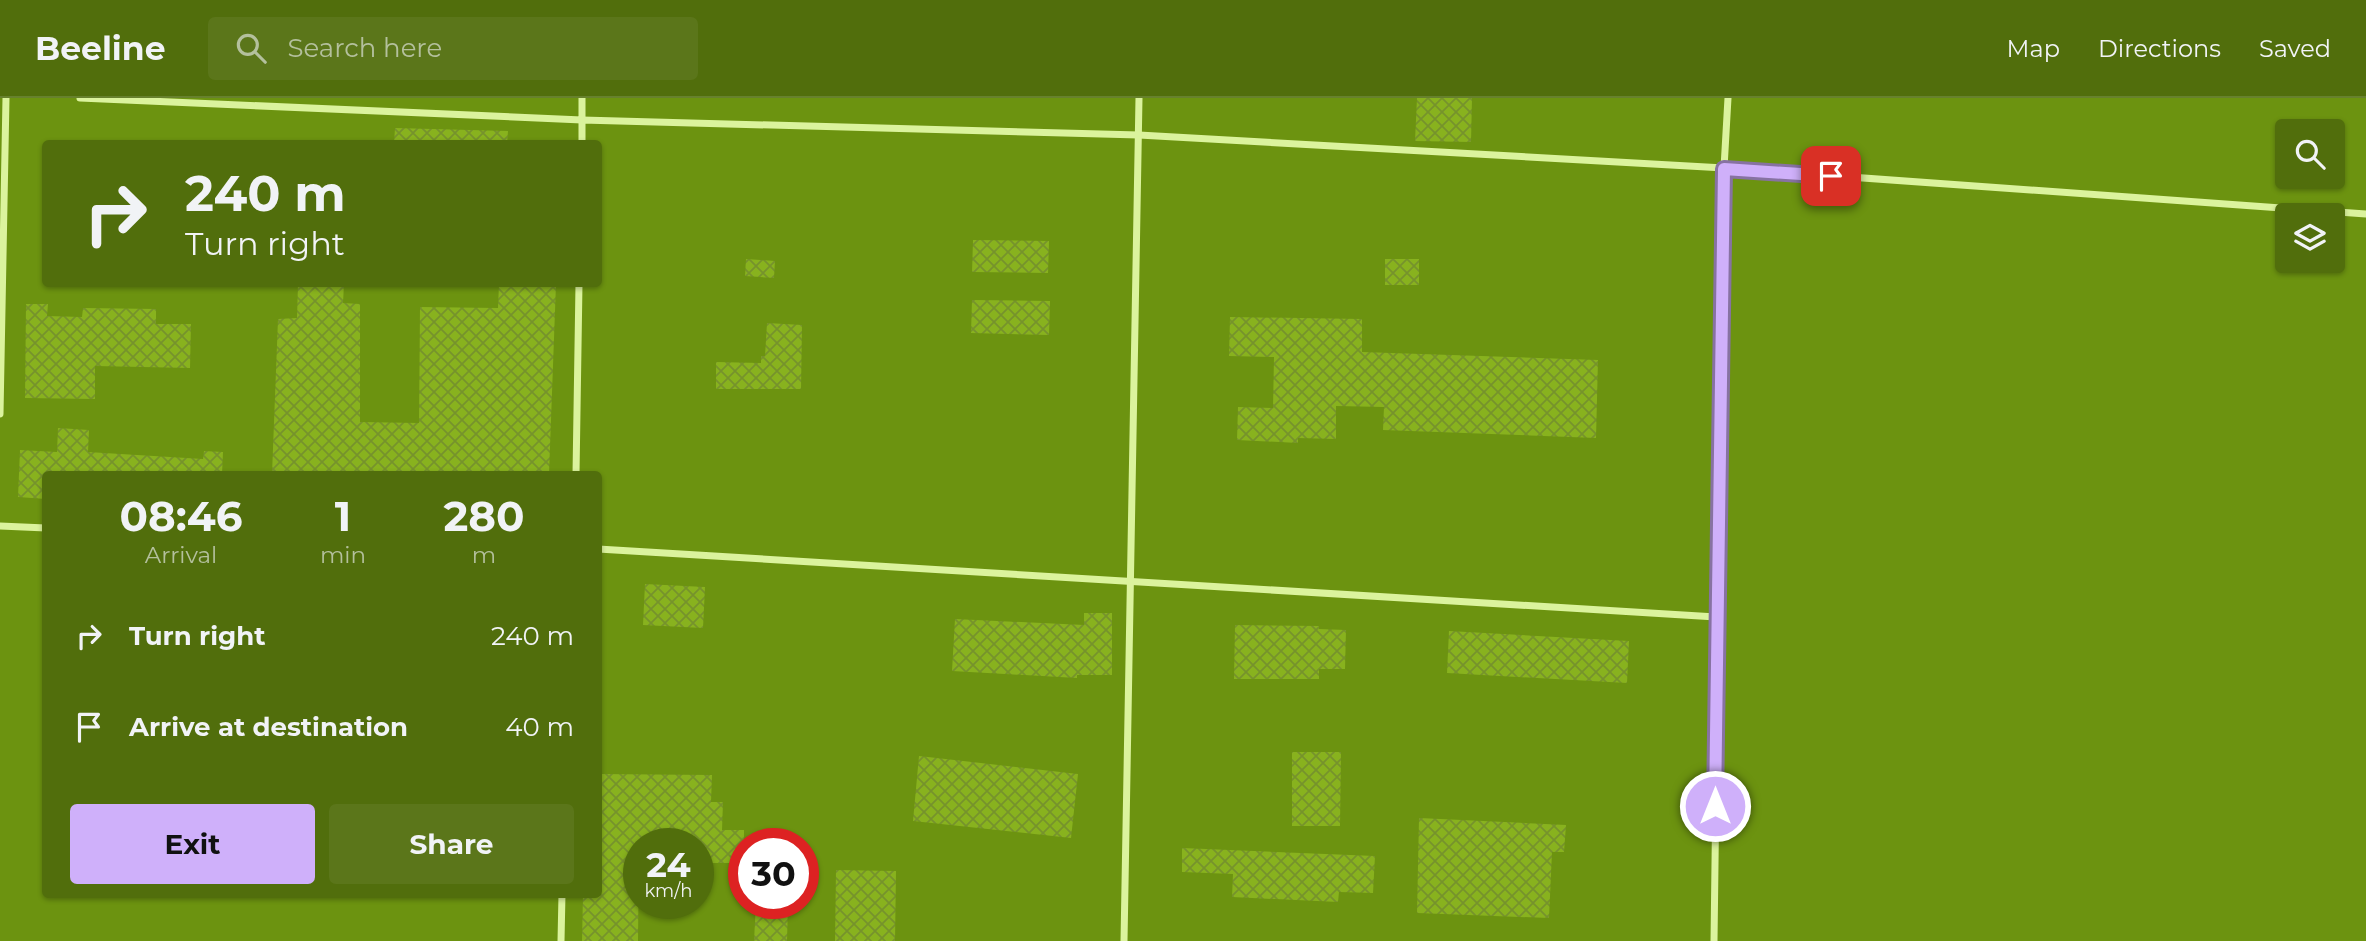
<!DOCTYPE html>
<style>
body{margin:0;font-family:Montserrat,sans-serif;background:#5b761a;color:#f1f3f6;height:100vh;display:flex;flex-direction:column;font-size:26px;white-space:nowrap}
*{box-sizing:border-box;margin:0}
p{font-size:23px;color:#b4c09d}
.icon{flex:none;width:38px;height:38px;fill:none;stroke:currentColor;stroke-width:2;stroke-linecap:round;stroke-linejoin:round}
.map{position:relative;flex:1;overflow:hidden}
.details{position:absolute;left:42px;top:373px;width:560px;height:427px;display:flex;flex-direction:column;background:#516e0c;border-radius:7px;box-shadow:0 2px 5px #0004}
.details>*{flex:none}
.banner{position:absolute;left:42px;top:42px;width:560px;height:147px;border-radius:7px;box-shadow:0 2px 5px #0004;background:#516e0c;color:#f1f3f6;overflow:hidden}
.fabs{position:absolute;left:2275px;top:21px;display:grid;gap:14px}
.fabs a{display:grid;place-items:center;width:70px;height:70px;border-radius:7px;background:#516e0c;box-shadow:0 2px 5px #0004;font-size:35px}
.speed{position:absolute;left:623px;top:730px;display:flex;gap:14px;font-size:35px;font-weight:700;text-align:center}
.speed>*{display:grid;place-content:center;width:91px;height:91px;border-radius:50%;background:#516e0c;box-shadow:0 2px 5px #0004;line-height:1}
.speed small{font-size:18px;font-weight:400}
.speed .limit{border:10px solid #d22;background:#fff;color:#111}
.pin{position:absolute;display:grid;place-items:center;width:60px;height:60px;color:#fff;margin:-30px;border-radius:14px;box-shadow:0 4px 10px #0006}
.me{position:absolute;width:77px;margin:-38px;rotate:0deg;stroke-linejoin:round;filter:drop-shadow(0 0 5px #0008)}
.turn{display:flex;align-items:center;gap:24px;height:147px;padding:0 28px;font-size:32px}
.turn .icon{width:91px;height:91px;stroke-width:2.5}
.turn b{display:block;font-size:49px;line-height:60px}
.eta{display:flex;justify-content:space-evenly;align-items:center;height:119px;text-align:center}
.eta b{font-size:42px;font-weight:700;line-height:49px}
.button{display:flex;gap:14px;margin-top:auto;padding:14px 28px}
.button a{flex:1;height:80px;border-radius:7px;background:#cfb0fa;color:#111;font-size:28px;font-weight:700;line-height:80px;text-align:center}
.button a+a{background:#5b761a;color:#f1f3f6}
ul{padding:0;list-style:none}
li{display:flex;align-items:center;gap:21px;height:91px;padding:0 28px}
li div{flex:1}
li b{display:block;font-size:26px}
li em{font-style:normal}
header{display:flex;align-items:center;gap:42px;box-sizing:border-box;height:98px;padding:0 35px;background:#516e0c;border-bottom:2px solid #67812d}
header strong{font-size:33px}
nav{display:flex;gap:38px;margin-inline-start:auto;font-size:24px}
.search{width:490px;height:63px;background:#5b761a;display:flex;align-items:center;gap:18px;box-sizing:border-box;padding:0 24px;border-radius:7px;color:#b4c09d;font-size:26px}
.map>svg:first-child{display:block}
.building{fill:url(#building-cross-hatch)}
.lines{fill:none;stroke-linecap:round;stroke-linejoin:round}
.street{stroke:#dbf39d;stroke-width:7}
.route-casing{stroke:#8772a2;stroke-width:18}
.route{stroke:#cfb0fa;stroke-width:12}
</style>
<header>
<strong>Beeline</strong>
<div class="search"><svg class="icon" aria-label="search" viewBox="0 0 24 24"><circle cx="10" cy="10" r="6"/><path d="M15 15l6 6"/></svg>Search here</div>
<nav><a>Map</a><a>Directions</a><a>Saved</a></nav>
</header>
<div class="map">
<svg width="2366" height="843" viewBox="0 0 2366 843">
<defs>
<pattern id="building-cross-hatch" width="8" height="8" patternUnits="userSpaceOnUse" patternTransform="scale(1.75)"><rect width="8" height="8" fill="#88b21e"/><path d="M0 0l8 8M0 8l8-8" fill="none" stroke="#76932c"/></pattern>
</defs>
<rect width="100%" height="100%" fill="#6c9310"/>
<g class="building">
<path d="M1417,0h55l-1,44 -56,-1z"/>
<path d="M395,30l113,3 -1,13h-113z"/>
<path d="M973,142l76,1 -1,32 -76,-1z"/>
<path d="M746,161l29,2 -1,17 -29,-2z"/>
<rect x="1385" y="161" width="34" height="26"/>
<path d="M298,186h46l-1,19 17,1v118l59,1 1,-116 78,1 1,-24h57l-7,190h-277l6,-155 19,-1z"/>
<path d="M972,202l78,1 -1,34 -78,-2z"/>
<path d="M26,206h22l-1,12 35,1 1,-9 73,1v15h35l-1,44 -95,-2v33l-70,-1z"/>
<path d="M1230,219l132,2v33l236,8 -2,78 -213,-8 1,-23 -48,-1v33l-38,-1v5l-61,-3 1,-33 35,1 1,-51 -45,-1z"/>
<path d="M767,225l35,2 -1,64h-85v-27l45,1v-7h4z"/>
<path d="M58,330l31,2 -1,22 115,7 1,-8 19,1 -1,22h-176v25l-28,-2 2,-47 37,2z"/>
<path d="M645,486l60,3 -2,41 -60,-3z"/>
<path d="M1084,515h28v62h-35v3l-125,-7 3,-52 129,6z"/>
<path d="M1235,527l84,1v3l27,1 -1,39h-26v10h-85z"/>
<path d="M1449,533l180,10 -2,42 -180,-10z"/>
<path d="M1292,654h49l-1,74h-48z"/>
<path d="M919,658l159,18 -7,64 -158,-17z"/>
<path d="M598,676l114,1 -1,27h12l-1,28h22v33h-46v-19h-59l-1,97h-56l1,-47h15z"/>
<path d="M1419,720l147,7 -2,27h-12l-3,66 -132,-5z"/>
<path d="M1182,750l193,8 -2,37 -34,-1 -1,10 -106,-5 1,-23 -51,-2z"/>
<path d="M836,772l60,1 -1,70h-60z"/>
<path d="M756,805h32l-1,38h-33z"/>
</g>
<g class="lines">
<g class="street">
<path d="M80,0l502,22v-22"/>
<path d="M582,46v-24l557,15 585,33 642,46"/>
<path d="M0,316l6,-316"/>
<path d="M576,376l3,-190"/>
<path d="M0,428l46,2"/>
<path d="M598,451l1118,68"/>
<path d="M561,843l1,-47"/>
<path d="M1124,843l15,-843"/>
<path d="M1714,843l10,-773 4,-70"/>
</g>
</g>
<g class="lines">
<defs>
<path id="route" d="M1715,708l9,-637 107,7"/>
</defs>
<use href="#route" class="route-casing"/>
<use href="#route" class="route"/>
</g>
</svg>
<div class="fabs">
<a><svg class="icon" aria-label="search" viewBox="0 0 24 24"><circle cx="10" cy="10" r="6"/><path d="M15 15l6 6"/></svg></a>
<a><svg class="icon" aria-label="layers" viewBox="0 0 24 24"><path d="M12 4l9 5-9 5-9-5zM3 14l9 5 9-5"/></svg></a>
</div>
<div class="speed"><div>24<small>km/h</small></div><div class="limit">30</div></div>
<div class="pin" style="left:1831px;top:78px;background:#d93025"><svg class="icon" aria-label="arrive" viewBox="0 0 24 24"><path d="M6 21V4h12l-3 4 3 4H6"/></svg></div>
<svg class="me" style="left:1715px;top:708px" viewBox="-20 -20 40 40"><circle r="17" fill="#cfb0fa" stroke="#fff" stroke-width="3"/><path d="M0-11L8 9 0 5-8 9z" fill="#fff"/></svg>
<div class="banner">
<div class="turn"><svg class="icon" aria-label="right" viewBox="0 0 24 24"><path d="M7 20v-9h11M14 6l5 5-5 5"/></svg><div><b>240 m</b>Turn right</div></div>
</div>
<section class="details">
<div class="eta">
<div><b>08:46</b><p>Arrival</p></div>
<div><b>1</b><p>min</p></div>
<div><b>280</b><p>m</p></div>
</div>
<ul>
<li><svg class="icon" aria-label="right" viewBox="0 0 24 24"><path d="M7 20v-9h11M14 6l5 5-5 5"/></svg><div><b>Turn right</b></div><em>240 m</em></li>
<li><svg class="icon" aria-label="arrive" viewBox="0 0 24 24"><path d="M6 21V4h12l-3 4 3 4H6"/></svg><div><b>Arrive at destination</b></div><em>40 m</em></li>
</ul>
<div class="button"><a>Exit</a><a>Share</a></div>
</section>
</div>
